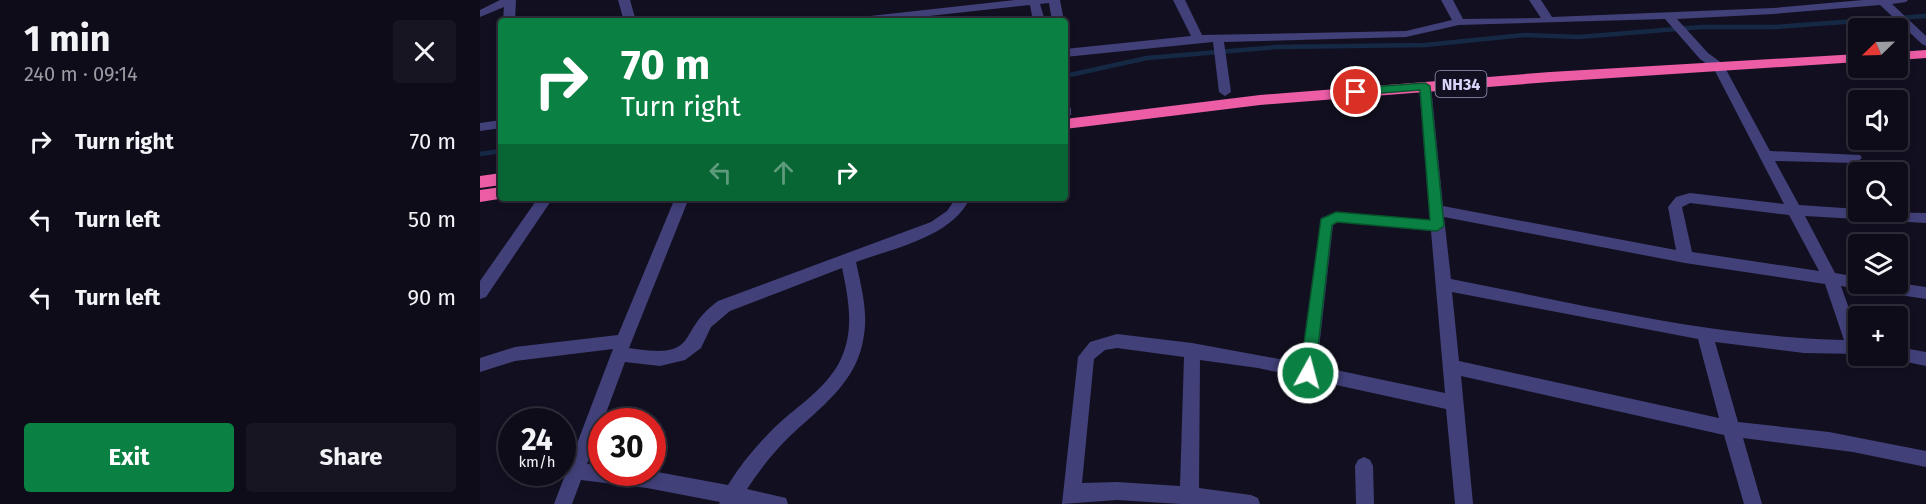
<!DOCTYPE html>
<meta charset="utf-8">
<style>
body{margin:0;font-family:"Fira Sans",sans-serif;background:#171521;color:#f1f3f6;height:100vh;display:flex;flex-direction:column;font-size:22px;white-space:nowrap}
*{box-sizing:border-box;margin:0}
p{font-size:20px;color:#9b9ba2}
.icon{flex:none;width:33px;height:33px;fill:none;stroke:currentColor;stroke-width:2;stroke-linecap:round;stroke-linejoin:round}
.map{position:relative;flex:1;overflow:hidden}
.side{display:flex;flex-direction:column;background:#0e0c18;width:480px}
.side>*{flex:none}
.top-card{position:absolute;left:18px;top:18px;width:570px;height:183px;border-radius:6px;box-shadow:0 3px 9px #0003,0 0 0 2px #2e2c37;background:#0b8043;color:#fff;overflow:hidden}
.needle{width:39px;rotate:247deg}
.tools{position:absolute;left:1368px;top:18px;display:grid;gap:12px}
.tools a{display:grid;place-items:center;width:60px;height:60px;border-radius:6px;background:#0e0c18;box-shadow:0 3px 9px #0003,0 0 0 2px #2e2c37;font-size:30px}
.speed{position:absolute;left:18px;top:408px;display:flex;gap:12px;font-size:30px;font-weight:700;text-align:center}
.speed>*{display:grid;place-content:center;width:78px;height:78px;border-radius:50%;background:#0e0c18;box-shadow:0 3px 9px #0003,0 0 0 2px #2e2c37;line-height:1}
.speed small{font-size:15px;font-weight:400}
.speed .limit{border:9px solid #d22;background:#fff;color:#111}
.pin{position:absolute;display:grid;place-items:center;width:51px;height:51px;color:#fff;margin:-26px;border:3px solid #fff;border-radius:50%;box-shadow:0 2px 6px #0007}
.me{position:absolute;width:66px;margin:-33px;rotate:7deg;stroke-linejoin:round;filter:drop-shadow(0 0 4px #0008)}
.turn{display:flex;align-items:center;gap:21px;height:126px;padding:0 24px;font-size:27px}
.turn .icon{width:78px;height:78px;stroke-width:2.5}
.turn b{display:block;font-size:42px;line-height:51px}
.lanes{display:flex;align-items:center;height:57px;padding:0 24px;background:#0003;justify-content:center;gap:30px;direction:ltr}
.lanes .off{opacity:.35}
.round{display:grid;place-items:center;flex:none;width:63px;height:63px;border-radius:6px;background:#171521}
.head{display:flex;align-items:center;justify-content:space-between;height:102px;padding:0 24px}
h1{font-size:36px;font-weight:700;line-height:45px}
.primary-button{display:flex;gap:12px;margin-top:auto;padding:12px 24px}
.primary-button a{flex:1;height:69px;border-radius:6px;background:#0b8043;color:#fff;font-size:24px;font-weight:700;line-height:69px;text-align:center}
.primary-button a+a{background:#171521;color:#f1f3f6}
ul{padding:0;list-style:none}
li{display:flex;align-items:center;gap:18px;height:78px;padding:0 24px}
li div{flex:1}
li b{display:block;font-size:22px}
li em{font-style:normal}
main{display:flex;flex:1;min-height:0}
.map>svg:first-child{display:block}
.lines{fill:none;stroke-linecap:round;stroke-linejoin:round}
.stream{stroke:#152945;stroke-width:4.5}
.street{fill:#414079;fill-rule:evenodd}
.highway{fill:#ec5da6;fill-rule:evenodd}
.route{fill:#0b8043;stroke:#07532c;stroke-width:1.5}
.labels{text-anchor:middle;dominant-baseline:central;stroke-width:5;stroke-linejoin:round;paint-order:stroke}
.shield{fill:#121020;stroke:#9c99b9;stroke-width:1.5}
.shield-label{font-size:16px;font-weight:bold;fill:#d7d4fa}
</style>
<main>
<section class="side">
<div class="head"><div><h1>1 min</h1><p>240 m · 09:14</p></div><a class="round"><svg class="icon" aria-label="close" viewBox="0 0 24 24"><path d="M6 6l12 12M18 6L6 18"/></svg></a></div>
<ul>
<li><svg class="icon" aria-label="right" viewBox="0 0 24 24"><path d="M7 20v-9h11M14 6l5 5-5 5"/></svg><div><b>Turn right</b></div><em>70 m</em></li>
<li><svg class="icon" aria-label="left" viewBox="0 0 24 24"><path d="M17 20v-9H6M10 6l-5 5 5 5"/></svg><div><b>Turn left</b></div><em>50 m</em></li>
<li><svg class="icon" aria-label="left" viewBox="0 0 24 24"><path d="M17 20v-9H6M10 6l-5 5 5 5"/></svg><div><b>Turn left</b></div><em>90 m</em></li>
</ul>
<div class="primary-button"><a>Exit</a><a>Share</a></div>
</section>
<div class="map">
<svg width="1446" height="504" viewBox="0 0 1446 504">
<rect width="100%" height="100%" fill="#121020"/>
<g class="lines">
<g class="stream">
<path d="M585,76l82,-18 130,-11 148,-2 99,-10 55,2 122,-10h74l151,-11"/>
<path d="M0,154l21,-3"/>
</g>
<g class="street">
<path d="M20,0h16l-1,21h-12l1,-14 -24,10v-7z"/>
<path d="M138,0h12l6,21h-12z"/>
<path d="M535,0h45l4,21h-12l-3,-18 -9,1 5,17h-12l-3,-16 -147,16h-37l6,-3z"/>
<path d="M693,0h12l17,35 204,-4 46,-11 -11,-20h12l10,19 78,-1 -12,-18h12l11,17 221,-9 90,-8h45l-2,2 -14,2 34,32v10l-4,-2 -42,-39 -107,9 -96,5 31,34 15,11 47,87 90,4 2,3 -7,5 -80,-2 24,44 59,4v3l68,1v10l-121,-7 30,57 23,4v7l40,-1 28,4v12l-85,-13 17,48v20l-54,-1 -89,-11 23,80 91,10 97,19v16l-73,-15 -110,-14 19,66h-18l-20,-69 -263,-59 12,128h-18l-9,-95 -188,-41 -58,-8 -1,128 52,7 7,3 2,6h-79l-64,-4 -55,4 16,-147 12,-15 27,-8 75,9 109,20 20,-145 15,-6 94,8 -11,-134 2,-3h8l2,3 12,120 233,44 -8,-43 8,-10 14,-4 94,11 -70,-135 -14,-10 -35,-40 -206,6 -53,12 -182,5 7,50 -6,4 -6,-4 -6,-50 -148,15v-8l126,-13zM1210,203l99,12 30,56 -127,-19 -10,-45zM964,217l241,46 140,21 19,56c-132,-3 -264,-36 -393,-61zM858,222l93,9 14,162 -128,-27 16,-141zM972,292l246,47 21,79 -260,-57zM637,348l67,9 -4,129 -63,-4 -35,1 12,-124 11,-9z"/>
<path d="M585,104l6,4v7l-6,1z"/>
<path d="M21,120v8l-21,3v-8z"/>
<path d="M58,198h15l-67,99 -6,2v-18z"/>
<path d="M195,198h14l-60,150c74,12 45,-15 89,-47l213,-79 16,-11 9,-13h14c-18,39 -76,50 -114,64 5,24 12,49 8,73 -6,48 -45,73 -77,104 -15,15 -28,32 -40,50l39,9 2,6h-69l1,-2 -73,-14 -66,-8 -9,24h-18l59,-155 -98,12 -35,11v-14l35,-11 103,-12zM362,268c6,28 12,59 1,86 -12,32 -45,51 -69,74 -17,17 -33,36 -46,57l-76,-14 -50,1v-7l-15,-1 38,-102 35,4 25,-6 16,-12 10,-21 19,-16z"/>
<path d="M1418,347l28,5v14l-34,-7 -2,-3h8z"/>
<path d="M884,457l6,3 3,6 1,38h-18l-1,-38 3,-6z"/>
</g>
<g class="highway">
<path d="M1446,50v8l-28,2v-8z"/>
<path d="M1378,54v8l-308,20 -290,23 -195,24v-10l195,-24 290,-23z"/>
<path d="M21,173v12l-21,3v-12z"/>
<path d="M21,187v11h4l-25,4v-12z"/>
</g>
</g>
<path class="route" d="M945,83l5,3 14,140 -7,5 -100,-9 -5,3 -17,148 -2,5 -5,2 -6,-2 -2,-5 21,-154 15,-7 94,8 -10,-130 -64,5 -6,-3 6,-4z"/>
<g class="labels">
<rect class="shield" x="955.5" y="71" width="51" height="26" rx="4.5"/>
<g class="shield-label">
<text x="981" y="84">NH34</text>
</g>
</g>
</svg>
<div class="tools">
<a><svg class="needle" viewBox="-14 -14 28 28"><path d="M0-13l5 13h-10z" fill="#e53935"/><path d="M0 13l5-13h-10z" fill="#9b9ba2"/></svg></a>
<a><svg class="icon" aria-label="sound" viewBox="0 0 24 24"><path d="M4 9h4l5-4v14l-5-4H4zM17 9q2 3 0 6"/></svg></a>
<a><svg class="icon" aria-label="search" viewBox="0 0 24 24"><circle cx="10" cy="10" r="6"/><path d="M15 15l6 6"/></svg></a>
<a><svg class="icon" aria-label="layers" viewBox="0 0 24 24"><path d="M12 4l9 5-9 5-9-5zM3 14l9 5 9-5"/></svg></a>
<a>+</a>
</div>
<div class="speed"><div>24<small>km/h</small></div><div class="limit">30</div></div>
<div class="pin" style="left:876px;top:92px;background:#d93025"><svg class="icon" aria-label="arrive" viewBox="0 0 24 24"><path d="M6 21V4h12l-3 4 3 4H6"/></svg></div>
<svg class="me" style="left:828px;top:373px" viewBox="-20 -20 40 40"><circle r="17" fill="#0b8043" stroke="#fff" stroke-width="3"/><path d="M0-11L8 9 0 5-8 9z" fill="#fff"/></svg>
<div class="top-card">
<div class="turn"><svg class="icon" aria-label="right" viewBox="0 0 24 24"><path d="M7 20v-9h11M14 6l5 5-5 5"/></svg><div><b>70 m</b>Turn right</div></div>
<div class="lanes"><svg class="icon off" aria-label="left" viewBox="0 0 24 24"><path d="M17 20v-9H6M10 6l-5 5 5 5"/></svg><svg class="icon off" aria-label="ahead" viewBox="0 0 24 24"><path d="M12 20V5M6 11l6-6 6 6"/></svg><svg class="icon" aria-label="right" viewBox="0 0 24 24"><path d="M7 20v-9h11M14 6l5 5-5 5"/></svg></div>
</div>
</div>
</main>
